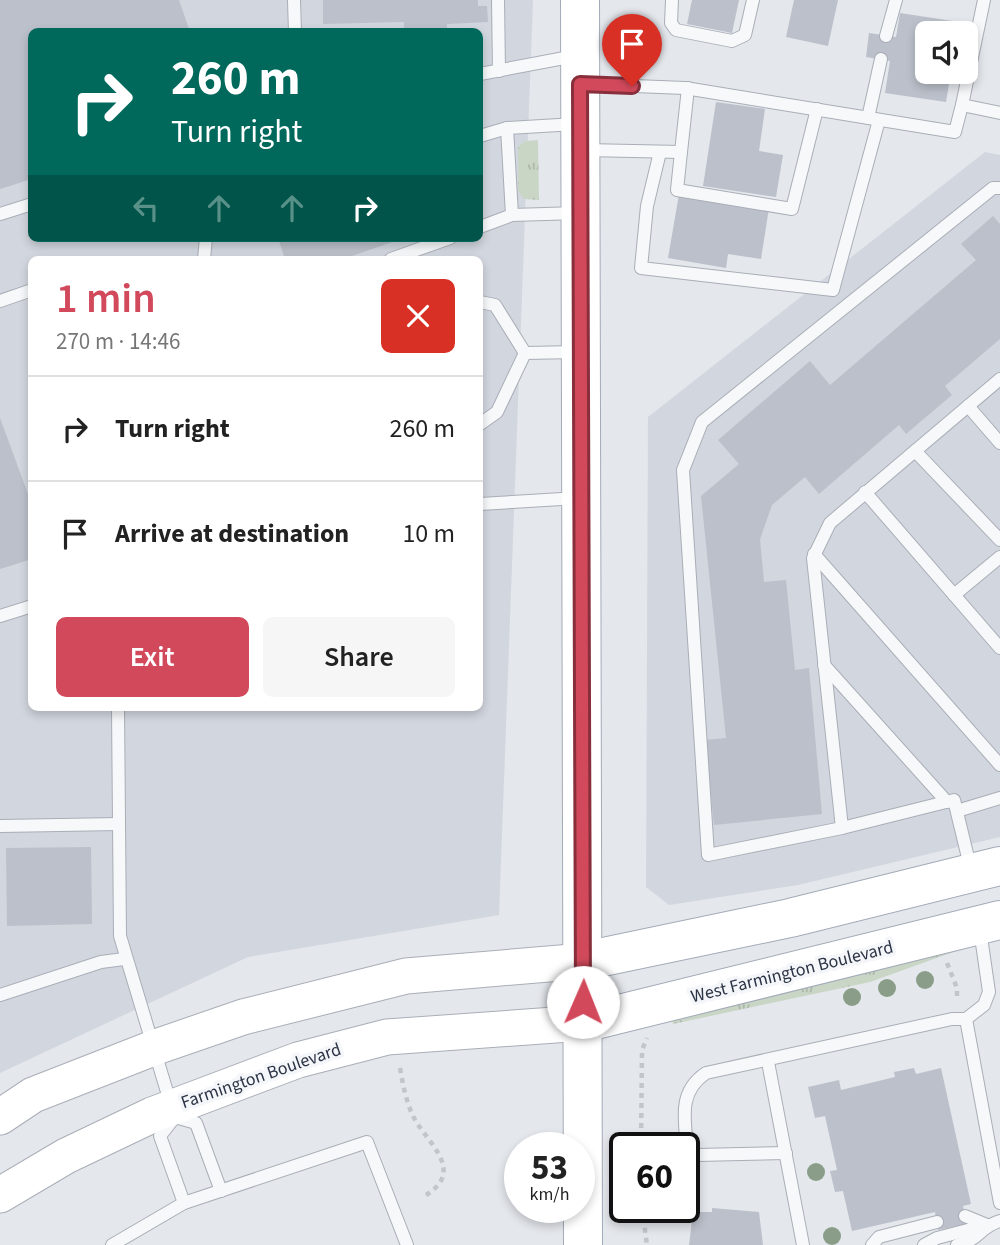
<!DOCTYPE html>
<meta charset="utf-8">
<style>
body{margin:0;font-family:"Source Sans 3",sans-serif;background:#f6f6f6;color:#222;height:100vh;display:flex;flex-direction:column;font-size:26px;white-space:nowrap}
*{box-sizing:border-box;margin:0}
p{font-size:23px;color:#767676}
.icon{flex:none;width:38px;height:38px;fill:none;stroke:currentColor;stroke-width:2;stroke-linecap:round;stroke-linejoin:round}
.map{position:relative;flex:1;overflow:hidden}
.side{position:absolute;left:28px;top:256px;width:455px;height:455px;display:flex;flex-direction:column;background:#fff;border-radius:10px;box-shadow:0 4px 10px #0003}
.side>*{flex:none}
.hud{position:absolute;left:28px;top:28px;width:455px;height:214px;border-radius:10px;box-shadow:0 4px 10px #0003;background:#00695c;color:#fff;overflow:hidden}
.buttons{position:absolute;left:915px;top:21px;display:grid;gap:14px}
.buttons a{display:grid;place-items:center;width:63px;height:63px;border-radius:10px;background:#fff;box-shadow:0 4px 10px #0003;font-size:35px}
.speed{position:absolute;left:504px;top:1132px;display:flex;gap:14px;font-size:35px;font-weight:700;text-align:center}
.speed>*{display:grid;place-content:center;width:91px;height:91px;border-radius:50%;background:#fff;box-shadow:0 4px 10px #0003;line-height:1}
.speed small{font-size:18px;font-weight:400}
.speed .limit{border:4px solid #111;border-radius:10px;background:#fff;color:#111}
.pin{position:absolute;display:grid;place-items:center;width:60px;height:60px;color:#fff;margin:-72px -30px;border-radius:50% 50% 50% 0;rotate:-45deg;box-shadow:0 0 7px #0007}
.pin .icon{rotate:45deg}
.me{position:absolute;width:77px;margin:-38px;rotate:1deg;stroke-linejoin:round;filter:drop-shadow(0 0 5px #0008)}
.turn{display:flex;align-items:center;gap:24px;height:147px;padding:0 28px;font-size:32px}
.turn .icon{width:91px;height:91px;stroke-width:2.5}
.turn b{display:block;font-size:49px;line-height:60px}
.lanes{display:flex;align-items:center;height:66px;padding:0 28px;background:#0003;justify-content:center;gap:35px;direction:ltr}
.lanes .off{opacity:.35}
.round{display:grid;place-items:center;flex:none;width:74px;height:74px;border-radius:10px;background:#f6f6f6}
.overview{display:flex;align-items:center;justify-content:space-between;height:119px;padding:0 28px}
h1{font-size:42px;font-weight:600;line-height:52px;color:#d1495b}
.action{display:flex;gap:14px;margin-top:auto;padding:14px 28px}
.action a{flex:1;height:80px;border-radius:10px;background:#d1495b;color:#fff;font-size:28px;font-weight:600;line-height:80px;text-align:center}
.action a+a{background:#f6f6f6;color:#222}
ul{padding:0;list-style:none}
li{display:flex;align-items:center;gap:21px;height:105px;padding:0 28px;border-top:2px solid #e0e0e0}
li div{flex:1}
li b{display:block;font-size:26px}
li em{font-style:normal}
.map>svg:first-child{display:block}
.built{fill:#d2d6de;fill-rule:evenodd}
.grass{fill:url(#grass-tufts)}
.building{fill:#bbc0ca}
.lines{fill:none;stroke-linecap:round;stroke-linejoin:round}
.lane-casing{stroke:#a9aeb7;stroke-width:14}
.secondary-casing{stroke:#a9aeb7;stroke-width:37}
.primary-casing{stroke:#a3abb8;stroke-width:40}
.path{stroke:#c2c5cb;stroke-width:4.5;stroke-dasharray:5 5;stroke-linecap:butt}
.lane{stroke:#f7f8fa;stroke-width:12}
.secondary{stroke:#fff;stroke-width:35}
.primary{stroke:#fff;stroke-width:38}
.tree{fill:#899d89}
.route-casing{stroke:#882f3b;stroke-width:18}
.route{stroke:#d1495b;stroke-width:12}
.labels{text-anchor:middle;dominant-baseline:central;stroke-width:7;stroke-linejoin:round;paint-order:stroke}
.street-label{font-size:18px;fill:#2b3445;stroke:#f4f6f9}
</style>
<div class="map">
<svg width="1000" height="1245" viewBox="0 0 1000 1245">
<defs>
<pattern id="grass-tufts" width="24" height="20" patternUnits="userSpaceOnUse" patternTransform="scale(1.75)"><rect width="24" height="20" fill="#c9d6c5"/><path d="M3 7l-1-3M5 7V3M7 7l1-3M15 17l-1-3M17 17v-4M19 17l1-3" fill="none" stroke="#adb8ab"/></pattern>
</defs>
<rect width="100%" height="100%" fill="#e4e7ec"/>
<g class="built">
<path d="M0,0h533l-34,915 -251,42 -248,116zM32,32h448v206h-448zM32,259h448v448h-448z"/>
<path d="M985,152l15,3v682l-202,48 -129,20 -23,-18 2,-470z"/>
</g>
<g class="grass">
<path d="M538,140l1,60 -15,-1 -6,-8v-44l7,-6z"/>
<path d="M954,947l2,4 -86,31 -197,42 -1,-5 115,-27z"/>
</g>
<g class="building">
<path d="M0,0h179l11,32h-158v147l-32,10z"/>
<path d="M323,0h155v6h9l1,16 -41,2v8h-43v-10l-81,2z"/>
<path d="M692,0h47l-7,33 -45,-9z"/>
<path d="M794,0h44l-10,46 -42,-9z"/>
<path d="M900,13l59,9 -2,11h-29v39h23l-5,30 -61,-9 5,-32 -24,-4 3,-24 27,4z"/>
<path d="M716,102l49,7 -6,42 24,4 -7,42 -73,-11z"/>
<path d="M679,194l90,14 -8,51 -33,-5 -2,14 -58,-10z"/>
<path d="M993,216l7,8v115l-55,47 7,9 -46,39 -7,-9 -80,69 -14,-17 -33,28 -12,34 4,43 22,-2 9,90 14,-2 13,146 -108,11 -9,-85 21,-2 -25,-242 38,-32 -21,-24 92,-79 20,24 146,-125 -15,-16z"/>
<path d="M278,238h126l-61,21h-58z"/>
<path d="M0,418l32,87v54l-32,10z"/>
<path d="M91,847l1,77 -85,2 -1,-78z"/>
<path d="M914,1068l2,6 25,-6 30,136 -8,2 4,18 -29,6 -3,-18 -83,19 -9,-40 -8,1 -5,-21 7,-1 -12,-54 -10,2 -7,-31 31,-7 2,10 54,-13 -1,-5z"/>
<path d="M712,1208l47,4 4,33h-74l4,-33h19z"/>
</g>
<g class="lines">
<defs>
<g id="lane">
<path d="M294,0l1,32"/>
<path d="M498,0l1,71"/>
<path d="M672,0l-1,23 5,7 56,11 13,-6 8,-35"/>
<path d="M984,0l-22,105 38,8"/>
<path d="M886,36l10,-36"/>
<path d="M480,74l95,-18"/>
<path d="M584,84l101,4 270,44 7,-27"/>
<path d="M868,118l13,-59"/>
<path d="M507,128l5,87"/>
<path d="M480,136l27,-8 69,-4"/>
<path d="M585,150l96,2 7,-64"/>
<path d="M660,152l-13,54 -6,62 192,22 46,-170"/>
<path d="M681,152l-4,38 115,19 25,-100"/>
<path d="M0,214l32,-10"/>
<path d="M480,227l32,-12 66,-2"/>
<path d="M204,259l2,-21"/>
<path d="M391,259l59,-21"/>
<path d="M0,301l32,-11"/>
<path d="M480,302l15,3 30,48"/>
<path d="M525,353l52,-1"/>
<path d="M968,406l32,37"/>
<path d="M480,424l17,-12 28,-59"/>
<path d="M915,451l85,89"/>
<path d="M865,492l135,156"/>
<path d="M480,504l98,-6"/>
<path d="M814,554l186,211"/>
<path d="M954,595l46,-38"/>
<path d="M0,616l32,-10"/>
<path d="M824,665l123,137"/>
<path d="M118,707l2,229 51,169"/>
<path d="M957,811l43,-13"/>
<path d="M0,826l119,-2"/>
<path d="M842,828l-134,27 -25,-385 19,-48 291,-234h7"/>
<path d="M971,870l-17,-70 -112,28 -29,-270 17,-35 170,-144"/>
<path d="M980,930l9,62 -5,13 -18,14 34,184"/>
<path d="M0,995l101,-33 23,-3"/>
<path d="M768,1062l35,183"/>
<path d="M175,1117l-15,19 24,67"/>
<path d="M175,1117l21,6 25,68"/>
<path d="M786,1153l-89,2 -10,-9c-3,-29 -8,-55 19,-73l246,-54h14"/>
<path d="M965,1216l22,9"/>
<path d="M112,1245l72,-42 183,-61 40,103"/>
<path d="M872,1245l7,-8 58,-15"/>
<path d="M924,1245l13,-7 50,-13"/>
<path d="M957,1245c23,-5 22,-18 43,-24"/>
</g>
<g id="secondary">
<path d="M0,1117l33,-22 123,-48 87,-30 163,-41 178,-15"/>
<path d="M0,1195l66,-39 86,-41 146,-55 89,-23 196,-14"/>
</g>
<g id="primary">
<path d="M580,0l3,1245"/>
<path d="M584,961l206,-43 210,-52"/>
<path d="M583,1023l417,-103"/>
</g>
</defs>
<use href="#lane" class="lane-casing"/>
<use href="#secondary" class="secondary-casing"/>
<use href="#primary" class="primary-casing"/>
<g class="path">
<path d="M947,963l10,25v13"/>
<path d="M400,1068c3,17 6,33 13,48 12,25 54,54 13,79"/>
<path d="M641,1148l1,-98 5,-12"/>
<path d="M642,1208l5,37"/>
</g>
<use href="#lane" class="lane"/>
<use href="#secondary" class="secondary"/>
<use href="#primary" class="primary"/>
</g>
<g class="tree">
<circle cx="925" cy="980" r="9"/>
<circle cx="887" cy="988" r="9"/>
<circle cx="852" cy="997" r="9"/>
<circle cx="816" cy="1172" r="9"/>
<circle cx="832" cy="1236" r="9"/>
</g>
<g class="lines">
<defs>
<path id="route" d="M583,1002l-3,-918 52,2"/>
</defs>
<use href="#route" class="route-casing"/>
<use href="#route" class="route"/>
</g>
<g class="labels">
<g class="street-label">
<text transform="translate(792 972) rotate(-14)">West Farmington Boulevard</text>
<text transform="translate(261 1076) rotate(-19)">Farmington Boulevard</text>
</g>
</g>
</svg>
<div class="buttons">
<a><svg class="icon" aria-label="sound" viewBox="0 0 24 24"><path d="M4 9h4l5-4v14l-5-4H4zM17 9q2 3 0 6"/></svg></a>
</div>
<div class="speed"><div>53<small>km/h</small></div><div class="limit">60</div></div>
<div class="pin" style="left:632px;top:86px;background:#d93025"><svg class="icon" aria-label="arrive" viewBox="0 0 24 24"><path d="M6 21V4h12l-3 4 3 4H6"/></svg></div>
<svg class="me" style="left:583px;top:1002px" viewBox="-20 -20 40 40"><circle r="19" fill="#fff"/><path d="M0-13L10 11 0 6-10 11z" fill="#d1495b"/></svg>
<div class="hud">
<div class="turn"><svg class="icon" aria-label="right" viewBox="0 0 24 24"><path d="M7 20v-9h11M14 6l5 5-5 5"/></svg><div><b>260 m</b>Turn right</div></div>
<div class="lanes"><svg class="icon off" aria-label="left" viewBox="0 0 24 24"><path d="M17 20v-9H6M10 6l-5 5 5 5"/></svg><svg class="icon off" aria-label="ahead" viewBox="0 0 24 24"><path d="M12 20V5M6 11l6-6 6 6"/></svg><svg class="icon off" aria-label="ahead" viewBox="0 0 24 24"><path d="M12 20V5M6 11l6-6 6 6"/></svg><svg class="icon" aria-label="right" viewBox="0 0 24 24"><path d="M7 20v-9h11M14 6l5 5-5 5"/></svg></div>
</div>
<section class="side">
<div class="overview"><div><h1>1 min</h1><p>270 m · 14:46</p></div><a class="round" style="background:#d93025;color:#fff"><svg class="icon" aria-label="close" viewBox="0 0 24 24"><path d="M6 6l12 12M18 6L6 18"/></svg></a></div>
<ul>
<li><svg class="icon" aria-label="right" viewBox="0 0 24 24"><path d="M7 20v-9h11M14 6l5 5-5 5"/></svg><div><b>Turn right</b></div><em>260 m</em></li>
<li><svg class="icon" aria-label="arrive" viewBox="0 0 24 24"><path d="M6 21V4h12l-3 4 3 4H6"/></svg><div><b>Arrive at destination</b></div><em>10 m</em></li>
</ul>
<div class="action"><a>Exit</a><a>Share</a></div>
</section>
</div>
